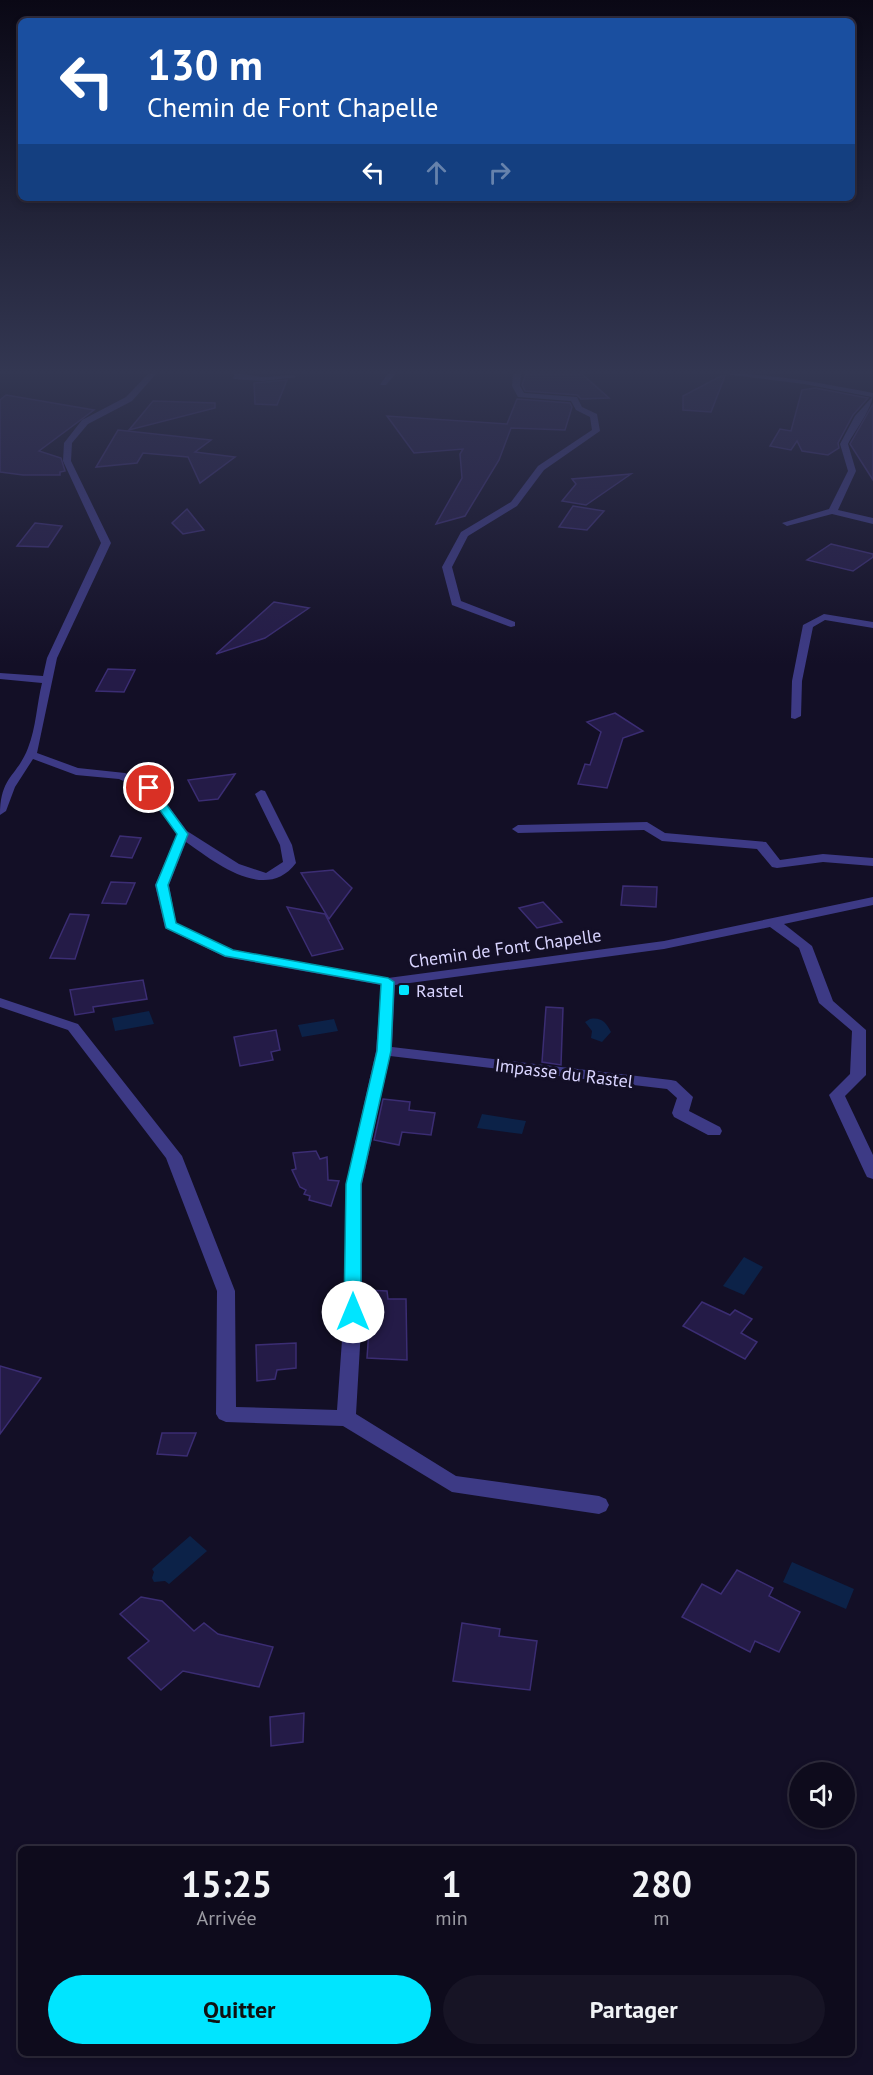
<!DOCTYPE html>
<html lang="fr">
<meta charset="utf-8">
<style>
body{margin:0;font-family:"PT Sans",sans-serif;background:#171425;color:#f1f3f6;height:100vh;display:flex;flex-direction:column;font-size:22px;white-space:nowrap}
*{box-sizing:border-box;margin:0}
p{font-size:20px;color:#9b9ba3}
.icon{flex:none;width:33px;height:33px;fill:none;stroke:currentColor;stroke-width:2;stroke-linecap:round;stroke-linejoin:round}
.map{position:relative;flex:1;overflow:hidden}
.side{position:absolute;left:18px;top:1846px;width:837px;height:210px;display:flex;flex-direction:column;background:#0e0b1c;border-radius:9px;box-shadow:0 3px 9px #0003,0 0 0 2px #2e2b3b}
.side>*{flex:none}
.hud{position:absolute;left:18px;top:18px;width:837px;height:183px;border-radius:9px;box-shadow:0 3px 9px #0003,0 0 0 2px #2e2b3b;background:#1a4fa0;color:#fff;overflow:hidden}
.fabs{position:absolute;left:789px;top:1762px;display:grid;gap:12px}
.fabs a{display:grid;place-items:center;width:66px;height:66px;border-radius:50%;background:#0e0b1c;box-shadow:0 3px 9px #0003,0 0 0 2px #2e2b3b;font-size:30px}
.pin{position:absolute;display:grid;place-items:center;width:51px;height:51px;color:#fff;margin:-26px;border:3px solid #fff;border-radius:50%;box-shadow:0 2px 6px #0007}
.me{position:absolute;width:66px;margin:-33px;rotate:0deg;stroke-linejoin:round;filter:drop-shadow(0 0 4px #0008)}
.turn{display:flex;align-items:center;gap:21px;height:126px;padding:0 30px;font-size:27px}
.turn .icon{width:78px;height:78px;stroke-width:2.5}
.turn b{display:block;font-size:42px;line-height:51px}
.lanes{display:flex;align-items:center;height:57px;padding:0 30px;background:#0003;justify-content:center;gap:30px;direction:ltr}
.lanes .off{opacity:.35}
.eta{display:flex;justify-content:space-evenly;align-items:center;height:102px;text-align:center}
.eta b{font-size:36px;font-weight:600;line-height:42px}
.action{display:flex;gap:12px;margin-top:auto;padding:12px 30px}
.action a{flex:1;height:69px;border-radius:36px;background:#00e5ff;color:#111;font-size:24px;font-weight:600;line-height:69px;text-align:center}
.action a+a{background:#171425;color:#f1f3f6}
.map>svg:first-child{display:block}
.water{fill:#0c2248}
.building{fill:#241b47;stroke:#3b2d73;stroke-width:1.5}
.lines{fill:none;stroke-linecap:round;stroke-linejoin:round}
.street{fill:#3d3a85;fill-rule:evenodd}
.route{fill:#00e5ff;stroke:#0095a6;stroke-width:1.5}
.poi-dot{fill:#00e5ff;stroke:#130f26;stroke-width:2}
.labels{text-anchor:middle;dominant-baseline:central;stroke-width:6;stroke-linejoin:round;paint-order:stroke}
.street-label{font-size:18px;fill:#d9d4ff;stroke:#130f26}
.poi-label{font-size:18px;fill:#d9d4ff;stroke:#130f26;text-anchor:start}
</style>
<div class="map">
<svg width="873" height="2075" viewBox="0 0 873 2075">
<rect width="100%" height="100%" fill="#130f26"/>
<g class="water">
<path d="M149,1011l5,13 -39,7 -3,-13z"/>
<path d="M334,1019l4,12 -36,6 -4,-12z"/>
<path d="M590,1019c11,-2 16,3 21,13l-9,10 -11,-4 1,-7 -7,-9z"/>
<path d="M482,1114l44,7 -4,13 -45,-6z"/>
<path d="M744,1257l19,10 -19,28 -21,-9z"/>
<path d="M190,1536l17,15 -38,33 -4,-3 -11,1 -2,-4 2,-6 -2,-3z"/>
<path d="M792,1562l62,27 -8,20 -63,-27z"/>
</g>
<g class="building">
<path d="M526,374h56l27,24 -28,1 -4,-4 -52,-4 -3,-6z"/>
<path d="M721,376h4l-14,36 -28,-2v-14z"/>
<path d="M287,380l-10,25 -22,-1 -1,-21z"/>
<path d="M815,388l53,10 -15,17 -15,28 1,5 -11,7 -26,-4 -5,-10 -6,9 -21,-4 10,-17 11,2 11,-41z"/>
<path d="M6,395l88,15 -55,41 22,7 4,13 -5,1v3h-37l-23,-3v-72z"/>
<path d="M517,399l53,4 2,4 -7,23 -54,-2 -12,32 -34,56 -29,8 26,-46 -2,-24 3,-5 -49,4 -27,-37 120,8z"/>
<path d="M153,401l62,2v5l-86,22z"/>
<path d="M873,404v76l-23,-36z"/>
<path d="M118,430l93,10 -16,12 40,5 -35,26 -12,-26 -45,-4 -6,10 -41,4z"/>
<path d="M631,474l-45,31 -24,-4 14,-17 -4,-5z"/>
<path d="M573,506l31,5 -17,19 -28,-3z"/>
<path d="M187,509l17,21 -21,4 -11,-11z"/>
<path d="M35,523l27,3 -14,21 -31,-1z"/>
<path d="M831,544l42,10v3l-20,14 -46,-11z"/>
<path d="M274,602l35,6 -44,30 -49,16z"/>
<path d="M108,669l27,1 -11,22 -28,-1z"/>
<path d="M615,713l28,18 -20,7 -16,50 -29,-4 7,-20 5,1 11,-33 -14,-10z"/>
<path d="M235,774l-17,25 -19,2 -11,-21z"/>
<path d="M120,836l21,2 -9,20 -21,-2z"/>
<path d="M333,870l19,18 -23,31 -28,-46z"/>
<path d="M111,882l24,1 -9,21 -24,-1z"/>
<path d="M623,886l34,1 -1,20 -35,-2z"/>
<path d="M543,902l19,20 -25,6 -18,-20z"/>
<path d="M287,907l38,7 18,35 -31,7z"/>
<path d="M70,914l19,1 -14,44 -25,-1z"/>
<path d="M143,980l4,19 -54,8 1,5 -19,3 -5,-25z"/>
<path d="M546,1007l17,1 -2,57 -19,-3z"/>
<path d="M276,1030l4,20 -9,2 2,8 -33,6 -6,-29z"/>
<path d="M383,1099l27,3 -1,8 26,3 -4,22 -29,-3 -3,13 -25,-5z"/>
<path d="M316,1151l4,8 7,-2 1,23 11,1 -8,25 -22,-6 1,-4 -6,-2 2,-4 -6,-3 -8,-17 4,-1 -3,-16z"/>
<path d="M364,1290l23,1 1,8h18l1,61 -40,-2 3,-43 -6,-1z"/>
<path d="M702,1302l28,13 5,-5 17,9 -11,14 16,9 -12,17 -62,-33z"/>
<path d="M296,1343v25l-19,2 -2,9 -18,2 -1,-36z"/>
<path d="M0,1366l41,12 -41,56z"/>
<path d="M162,1433h34l-9,23 -30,-2z"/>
<path d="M737,1570l36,18 -4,8 31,16 -21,40 -24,-11 -5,11 -68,-35 20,-33 19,10z"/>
<path d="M141,1597l21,4 32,30 10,-8 14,11 55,13 -14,40 -76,-16 -22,19 -33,-32 21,-17 -29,-27z"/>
<path d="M462,1623l38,6 -1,7 38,5 -7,49 -77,-9z"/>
<path d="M304,1713l-1,29 -32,4 -1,-29z"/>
</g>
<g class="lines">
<g class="street">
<path d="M149,373h8l-25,28 -44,23 -16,19 -1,18 40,82 -54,115 -20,95 41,15 47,5 28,12 34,46 52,33 27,9 17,-11 -3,-17 -25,-51 6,-4 4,1 27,54 4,18c-30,40 -80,0 -110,-21l-17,43 7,38 58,27 154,28 276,-37 209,-44v8l-89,19 28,22 21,55 33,29v45l-21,21 28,59v24l-6,-2 -2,-4 -36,-78 21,-21 2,-43 -33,-28 -20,-55 -29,-21 -106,22 -269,36 -3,62 279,33 5,1 17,16 -4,14 31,16 2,4 -2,4h-12l-34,-18 -2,-4 5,-15 -10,-9 -277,-33 -28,128v128l-6,102 100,62 143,20 7,3 3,6 -3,6 -7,3 -147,-22 -109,-66 -117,-4 -7,-3 -3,-5 1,-123 -51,-133 -98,-128 -68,-23v-9l78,26 104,132 53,135 1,116 101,3 7,-98 2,-128 30,-133 5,-66 -156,-28 -60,-29 -10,-43 22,-51 -32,-43 -26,-12 -43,-4 -43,-16 -18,28 -9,24 -6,4c0,-39 17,-38 28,-67 8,-20 9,-45 14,-65l-42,-4v-6l43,3 4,-18 54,-115 -38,-82 1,-18 18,-23 44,-23z"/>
<path d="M235,373l28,4 30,-2 4,2 -34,4 -30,-2z"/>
<path d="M388,373h8l-10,12h-6z"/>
<path d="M513,373h8l-1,13 4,7 53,4 5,10 15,7 3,17 -56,39 -27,36 -49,30 -16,31 9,34 54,21v4l-4,1 -59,-22 -10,-38 19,-35 50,-30 27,-36 54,-36 -2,-13 -14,-7 -5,-9 -53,-4 -6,-11z"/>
<path d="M717,373c53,0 104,10 156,20 0,15 -17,36 -25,51l8,27 -18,39 35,8v6l-41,-10 -45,12 -5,-3 47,-14 19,-38 -8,-27 15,-28 17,-19 -68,-13z"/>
<path d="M824,614l49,8v6l-48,-8 -12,7 -11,54 -1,35 -6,3 -4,-1 1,-37 11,-56z"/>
<path d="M647,822l18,11 101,9 14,18 43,-6 50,4v8l-50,-4 -46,6 -5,-1 -15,-18 -95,-8 -18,-11 -126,3 -6,-4 6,-4z"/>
</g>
</g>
<linearGradient id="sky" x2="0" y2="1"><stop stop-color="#0a0815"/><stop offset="0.56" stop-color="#333752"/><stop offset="1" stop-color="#333752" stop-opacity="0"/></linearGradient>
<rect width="873" height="664" fill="url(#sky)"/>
<path class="route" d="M145,786h8l35,48 -20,51 8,38 57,27 155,28 6,4 -3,69 -30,133v128l-2,5 -6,2 -9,-7 2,-128 31,-133 4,-67 -156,-28 -59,-28 -10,-43 21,-51 -33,-46z"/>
<rect class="poi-dot" x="398" y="984" width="12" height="12" rx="3"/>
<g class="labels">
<g class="street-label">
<text transform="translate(505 948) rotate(-8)">Chemin de Font Chapelle</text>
<text transform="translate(564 1073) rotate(7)">Impasse du Rastel</text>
</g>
<g class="poi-label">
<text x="416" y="990">Rastel</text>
</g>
</g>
</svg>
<div class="fabs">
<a><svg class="icon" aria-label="sound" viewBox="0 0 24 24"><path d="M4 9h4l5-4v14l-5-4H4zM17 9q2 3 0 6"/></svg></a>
</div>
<div class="pin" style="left:149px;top:788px;background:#d93025"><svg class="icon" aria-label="arrive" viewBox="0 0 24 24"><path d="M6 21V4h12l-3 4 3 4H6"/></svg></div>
<svg class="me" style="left:353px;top:1312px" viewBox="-20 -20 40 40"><circle r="19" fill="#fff"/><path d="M0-13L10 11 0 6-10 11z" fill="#00e5ff"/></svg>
<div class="hud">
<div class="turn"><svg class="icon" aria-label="left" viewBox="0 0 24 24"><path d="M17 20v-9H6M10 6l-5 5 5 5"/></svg><div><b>130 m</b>Chemin de Font Chapelle</div></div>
<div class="lanes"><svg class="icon" aria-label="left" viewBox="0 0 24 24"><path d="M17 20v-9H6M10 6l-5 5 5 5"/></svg><svg class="icon off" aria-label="ahead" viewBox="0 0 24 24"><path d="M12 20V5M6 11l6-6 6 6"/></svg><svg class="icon off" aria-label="right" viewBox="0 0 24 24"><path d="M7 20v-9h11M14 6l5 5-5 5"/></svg></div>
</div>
<section class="side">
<div class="eta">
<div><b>15:25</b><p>Arrivée</p></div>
<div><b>1</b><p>min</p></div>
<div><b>280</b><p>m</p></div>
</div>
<div class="action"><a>Quitter</a><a>Partager</a></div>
</section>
</div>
